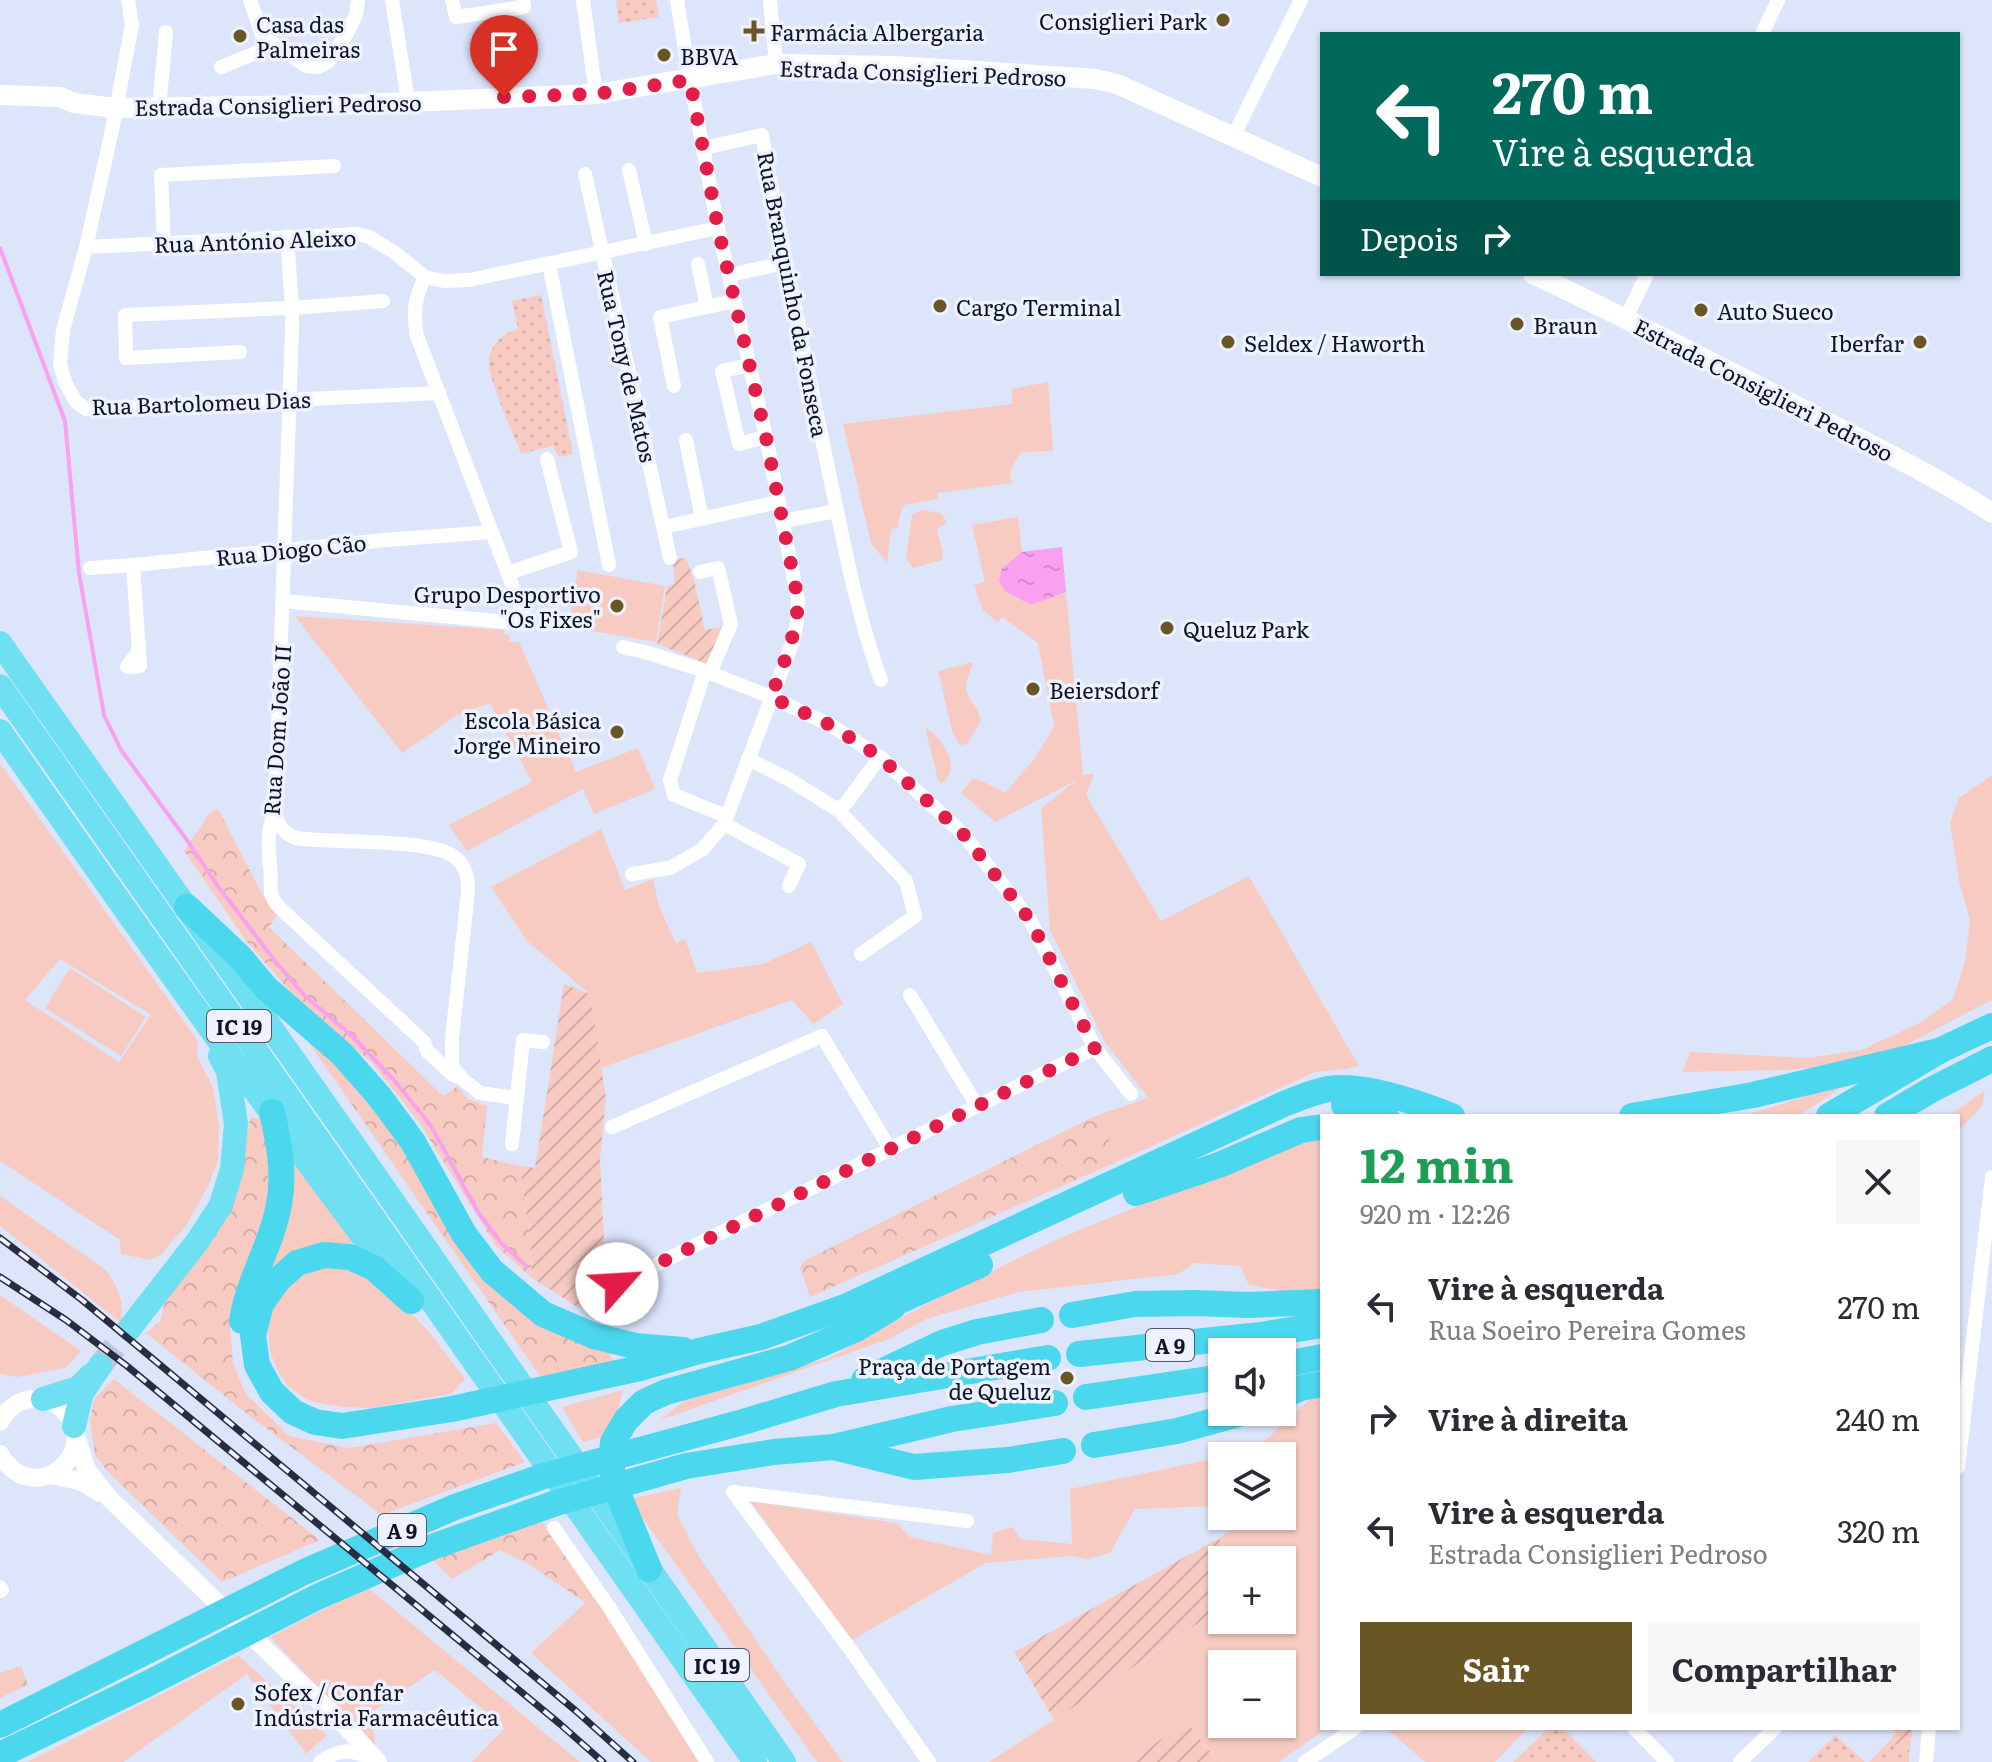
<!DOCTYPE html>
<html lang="pt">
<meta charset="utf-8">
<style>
body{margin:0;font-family:Literata,serif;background:#f7f7f7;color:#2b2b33;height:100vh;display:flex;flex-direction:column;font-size:30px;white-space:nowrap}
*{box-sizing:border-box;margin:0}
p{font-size:26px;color:#7c7c81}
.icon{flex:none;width:44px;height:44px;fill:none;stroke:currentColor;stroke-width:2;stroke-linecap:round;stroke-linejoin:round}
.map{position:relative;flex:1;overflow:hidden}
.drawer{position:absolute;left:1320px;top:1114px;width:640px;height:616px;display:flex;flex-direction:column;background:#fff;border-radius:0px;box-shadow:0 2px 6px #0004}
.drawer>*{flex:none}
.guide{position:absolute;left:1320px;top:32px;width:640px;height:244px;border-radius:0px;box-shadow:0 2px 6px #0004;background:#00695c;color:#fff;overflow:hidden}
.controls{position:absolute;left:1208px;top:1338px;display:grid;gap:16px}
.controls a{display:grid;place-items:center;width:88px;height:88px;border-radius:0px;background:#fff;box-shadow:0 2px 6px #0004;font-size:40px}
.pin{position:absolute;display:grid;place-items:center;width:68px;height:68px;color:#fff;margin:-82px -34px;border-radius:50% 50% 50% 0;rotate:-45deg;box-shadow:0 0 8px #0007}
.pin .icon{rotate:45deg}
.me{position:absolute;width:88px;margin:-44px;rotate:64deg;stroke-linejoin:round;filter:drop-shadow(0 0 6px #0008)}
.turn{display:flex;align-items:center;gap:28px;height:168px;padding:0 40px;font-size:36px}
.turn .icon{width:104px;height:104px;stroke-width:2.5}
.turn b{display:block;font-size:56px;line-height:68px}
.then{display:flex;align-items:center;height:76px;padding:0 40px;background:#0003;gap:16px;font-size:30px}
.round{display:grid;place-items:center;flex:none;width:84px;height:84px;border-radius:0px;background:#f7f7f7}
.head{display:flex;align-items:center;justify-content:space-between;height:136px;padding:0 40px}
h1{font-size:48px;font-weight:700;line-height:60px;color:#1e9e55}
.action{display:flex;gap:16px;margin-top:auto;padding:16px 40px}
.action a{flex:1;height:92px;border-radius:0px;background:#685725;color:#fff;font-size:32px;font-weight:700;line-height:92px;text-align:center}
.action a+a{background:#f7f7f7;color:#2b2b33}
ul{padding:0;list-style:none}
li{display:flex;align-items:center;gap:24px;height:112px;padding:0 40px}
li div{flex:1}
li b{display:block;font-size:30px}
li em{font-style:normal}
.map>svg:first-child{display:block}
.grass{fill:#f7cbc2;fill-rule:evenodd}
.forest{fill:url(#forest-crowns)}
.park{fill:url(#park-dots)}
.garden{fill:url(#garden-furrows)}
.water{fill:url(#water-ripples)}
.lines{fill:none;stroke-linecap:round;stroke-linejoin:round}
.stream{stroke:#faa0f0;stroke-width:4}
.trunk-tunnel{stroke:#bec6db;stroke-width:24;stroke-dasharray:24 12;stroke-linecap:butt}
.minor{stroke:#fff;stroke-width:14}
.tertiary{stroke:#fff;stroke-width:18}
.secondary{stroke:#fff;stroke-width:20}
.trunk{stroke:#6fdff2;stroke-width:24}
.motorway{stroke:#4bd7ee;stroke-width:26}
.rail-casing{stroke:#272c40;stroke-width:7}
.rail{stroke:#eef2fe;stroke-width:4;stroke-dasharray:12;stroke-linecap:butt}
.route{stroke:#e11d48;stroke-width:14;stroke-dasharray:0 25.2}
.poi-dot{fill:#685725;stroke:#eef2fe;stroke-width:3}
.labels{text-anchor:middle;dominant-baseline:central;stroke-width:7;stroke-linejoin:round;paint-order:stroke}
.shield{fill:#eef2fe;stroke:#515668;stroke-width:2}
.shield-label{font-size:20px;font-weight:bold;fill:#0e1327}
.poi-label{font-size:22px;fill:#0e1327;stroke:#eef2fe;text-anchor:start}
.street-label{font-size:22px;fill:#0e1327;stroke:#eef2fe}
</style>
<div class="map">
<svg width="1992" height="1762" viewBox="0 0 1992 1762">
<defs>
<pattern id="forest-crowns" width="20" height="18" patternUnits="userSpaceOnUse" patternTransform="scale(2)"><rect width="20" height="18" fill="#f7cbc2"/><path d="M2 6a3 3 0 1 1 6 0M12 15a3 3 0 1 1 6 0" fill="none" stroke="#d3ada7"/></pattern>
<pattern id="park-dots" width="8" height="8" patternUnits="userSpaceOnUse" patternTransform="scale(2)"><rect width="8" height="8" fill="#f7cbc2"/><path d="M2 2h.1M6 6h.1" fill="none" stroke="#d3ada7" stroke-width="1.8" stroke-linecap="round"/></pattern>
<pattern id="garden-furrows" width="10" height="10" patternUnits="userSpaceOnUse" patternTransform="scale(2)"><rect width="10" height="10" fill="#f7cbc2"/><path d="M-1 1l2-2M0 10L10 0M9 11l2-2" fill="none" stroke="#d3ada7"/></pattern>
<pattern id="water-ripples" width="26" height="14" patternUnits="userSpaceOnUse" patternTransform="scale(2)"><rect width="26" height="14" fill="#faa0f0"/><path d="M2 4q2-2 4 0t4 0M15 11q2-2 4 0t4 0" fill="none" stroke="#d589ce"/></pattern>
</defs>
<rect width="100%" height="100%" fill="#dde5fb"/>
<g class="grass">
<path d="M1048,382l5,69 -32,1 -11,19 2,12 -74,10v6l-34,6 -4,10 -2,13 -7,1 -4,34 -16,-20 -28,-119 169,-20v-15z"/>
<path d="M921,510l20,3 6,10 -10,6 6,25 -1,6 -29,8 -7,-9 6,-44z"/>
<path d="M1018,517l4,35 -20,16 29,37 35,-13 17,183 11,-1 -8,21 75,126 88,-45 110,190 -13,3 -31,3 -194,88 -26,-44 53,-18 -43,-56 -55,-112 -9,-122 36,-28 -82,42 -34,-29 12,-15 11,4 21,11 29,-34 20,-32 -16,-84 -36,-26 -4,6 -15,-13 -9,-25 11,-3 -13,-57z"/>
<path d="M578,570l87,16 -9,56 -88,-15z"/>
<path d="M295,616l209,14v5h5v7h10l57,130 62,-24 17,41 -61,25 -11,-25 -116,62 -18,-26 83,-43 -42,-79 -34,13 -54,37z"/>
<path d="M973,662c-2,8 -8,19 -7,27 2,10 13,19 15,32l-14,23 -7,1 -7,-11 -15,-63z"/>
<path d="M925,727c12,7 31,31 25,45 -1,5 -5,8 -8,12l-4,-4z"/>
<path d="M0,763l197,277 1,18 15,30 6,38 -1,35 -10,25 -21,38 -26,31 -11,5 -29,-6 -1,-14 -120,-79zM60,959l91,56 -32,47 -94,-62z"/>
<path d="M1992,775v225l-94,49 -61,17 -51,4 -104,2 8,-20 118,6 53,-8 61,-28 31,-23 12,-37 5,-42 -11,-39 -9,-58 9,-25z"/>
<path d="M601,829l24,61 28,-11 6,27 17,38 9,-5 12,34 66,-9 48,-22 32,62 -30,20 -21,-24 -191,68 -11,-74 -63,-53 -36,-54z"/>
<path d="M70,968l76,49 -25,39 -76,-48z"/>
<path d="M1850,1082l-52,34h-55z"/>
<path d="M1985,1090l-3,16 -24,25v-15h-9z"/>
<path d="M1322,1137v154l-18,4 -55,-10 -9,-19 -46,-3 -15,11 -160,18 -93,27 -37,20 -229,81 25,-20 144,-42 101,-56 121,-60 214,-88z"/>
<path d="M295,1156l65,88 -35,-1 -58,39z"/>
<path d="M0,1196l106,74c13,19 18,30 15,53l-121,-97z"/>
<path d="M341,1262l60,40 28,30 36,47 -14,15 -81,14 -28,-1 -33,-6 -21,-15 -11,-17 -7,-18 -3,-28 5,-17 26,-34z"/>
<path d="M0,1295l81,56 -15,17 -49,9 -17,-3z"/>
<path d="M623,1390l-11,44 -29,8 -21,-35z"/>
<path d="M1322,1393v335h5l-48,34h-61l-32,-41 -56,41h-141l65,-42 168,-113v13h60v-60h-51l-12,-22 28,-17 -9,-5h44v-60h-56l29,-6 58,-54zM1222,1664h60v60h-60z"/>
<path d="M1222,1457v51l-5,-2 -82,3 -25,44 -23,6 -15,-3 -86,7 -134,77 -102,-139 146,22 14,14 81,18 2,-22 19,-6 9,12 51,5 -2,-55z"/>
<path d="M681,1488l-4,26 19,38 92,135 55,75h-26l-188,-263z"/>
<path d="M367,1587l213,175h-108l33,-34 -70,-58 -63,42 3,34 -105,-109z"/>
<path d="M595,1594l108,168h-52l-120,-109z"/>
<path d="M238,1655l89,80 -21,19 -59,-80 -124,88h-96z"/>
<path d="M1386,1728h142l-33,34h-70z"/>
</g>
<g class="forest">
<path d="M218,809l44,85 15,21 -8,12 174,169 15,-10 10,13 19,7 -5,51 38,9 10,75 2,37 -36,-32 -77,-124 -49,-61 -75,-64 -48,-55 -63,-91 25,-37z"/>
<path d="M307,1040l65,53 114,178 120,73 7,18 -71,17z"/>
<path d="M1095,1116l26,44 -311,137 -10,-29 4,-7z"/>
<path d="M250,1118h12l7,51 -2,34 -28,85 -9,41 3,33 12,31 44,43 60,12 147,-25 29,39 -143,53 -144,-108 -92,-74 14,-11 8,-33 73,-115z"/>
<path d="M114,1379l206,161 -98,42 -114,-110 -13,-17 -5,-35 4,-21z"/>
<path d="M540,1519l55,75 -9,9 -56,-38 -30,-15 -48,29 -24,-23z"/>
<path d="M21,1666l7,19 -28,13v-25z"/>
</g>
<g class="park">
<path d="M616,0h40l3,17 -40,6z"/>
<path d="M541,295l32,159 -14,3 -6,-11 -32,8c-7,-19 -35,-79 -32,-95 2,-15 15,-26 29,-30l-6,-28z"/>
<path d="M1549,1728h14l33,34h-83z"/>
<path d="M1835,1735l30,27h-57z"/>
<path d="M1889,1741l20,12v9h-40z"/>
</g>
<g class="garden">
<path d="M686,557l8,23 11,50 20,-3 -15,38 -53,-21 10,-58 8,-2 -2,-23z"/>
<path d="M564,984l26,10 16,104 -6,61 4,83 -20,67 -10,-4 -42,-27 -2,-37 -10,-75 15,2z"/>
<path d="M1219,1538l12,22h-9v47l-168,113 -40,-68z"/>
<path d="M1186,1721l32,41h-88z"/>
<path d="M1891,1728h22l-4,25 -20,-12 7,-8z"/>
</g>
<path class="water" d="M1062,547l4,45 -35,13 -26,-14 -6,-10 3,-13 20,-16z"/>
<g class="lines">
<path class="stream" d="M0,248l65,173 14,152 25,142 17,35 68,93 28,42 58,76 29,34 48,41 42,44 37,46 47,86 24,32 24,22"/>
<path class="trunk-tunnel" d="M100,1366l29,-37"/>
<g class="minor">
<path d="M128,0l4,25 -20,105 -26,117 -23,83 -3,34 5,18 11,20 10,7 353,-16"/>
<path d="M250,0l12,35 44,31 13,1 9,-5 18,-27 10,-20 2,-15"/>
<path d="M392,0l16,101"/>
<path d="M452,0l4,17 68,-10 -1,-7"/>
<path d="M583,0l13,94"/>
<path d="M770,0l6,64"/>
<path d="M1762,34l16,-34"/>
<path d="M221,67l54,-22"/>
<path d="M159,108l7,-76"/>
<path d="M1233,137l68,-137"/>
<path d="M704,148l58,-13c20,112 43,223 66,333 15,70 28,145 53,212"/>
<path d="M629,170l17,74"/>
<path d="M585,174l85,384"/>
<path d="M287,237l5,71v21l-17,482c-8,20 -7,33 -5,55 3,19 -5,26 10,42l144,134 3,9 26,24 8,3 19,15 36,5"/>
<path d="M164,243l-3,-68 173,-9"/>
<path d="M86,247l271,-13 12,3 25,15 31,25 19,4 25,-1 249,-52"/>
<path d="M549,264l60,301"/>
<path d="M698,264l9,43"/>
<path d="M729,275l56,-12"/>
<path d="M1626,318l21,-44"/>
<path d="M240,352l-114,6 -1,-43 167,-7 91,-7"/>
<path d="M749,365l-27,6 17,73 27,-7"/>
<path d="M674,386l-14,-69 75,-16"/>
<path d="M686,440l16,79"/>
<path d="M782,521l55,-10"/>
<path d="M664,527l114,-25"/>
<path d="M133,565l7,101 -13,1 12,-17"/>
<path d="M90,568l43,-3 253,-25 106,-8"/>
<path d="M700,572l18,-4 13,56 -21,49"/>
<path d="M508,573l63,-21 -24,-93"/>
<path d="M283,601l244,23 -110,-288c-4,-25 -3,-36 8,-59"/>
<path d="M623,647l29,7 53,17 66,26 61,29 48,31 84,78 66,85 65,128 36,46"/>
<path d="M705,671l-35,109 4,15 52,21"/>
<path d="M748,759l42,21 48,30 9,-8 33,-45"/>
<path d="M838,810l68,71 9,35 -54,38"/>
<path d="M275,814c4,13 9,19 21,24 37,6 135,-1 160,20 11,10 12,20 12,34l-16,146v29l9,10"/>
<path d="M724,824l75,40 -10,22"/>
<path d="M632,874l38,-6 33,-19 21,-25 69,-183 4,-20 1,-21 -32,-163 -48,-209 -28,-148 -13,-80"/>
<path d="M910,995l67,111"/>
<path d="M612,1127l210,-91 68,113"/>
<path d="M512,1144l11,-104 20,2"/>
<path d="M617,1284l478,-236"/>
<path d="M1958,1467l34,-290"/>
<path d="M733,1492l117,157 79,113"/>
<path d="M733,1492l234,29"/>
<path d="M554,1528l55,79 98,155"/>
<path d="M0,1587l2,3 -2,1"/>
<path d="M1634,1728l33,34"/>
<path d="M320,1762c20,-13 30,-14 51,-3"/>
<path d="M1305,1762l50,-34"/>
<path d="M1740,1762l35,-34"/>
<path d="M1926,1762l3,-34"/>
</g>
<g class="tertiary">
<path d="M0,1422c7,-13 19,-23 35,-23 10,-1 21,4 28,11 42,40 -30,102 -63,44"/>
<path d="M75,1433l12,37 23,29 240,232 28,31"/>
<path d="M51,1475l29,6 20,12"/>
</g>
<g class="secondary">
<path d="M0,95l60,2 14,6 42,5 220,-3 260,-11 180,-30 117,2 84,5 118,8 22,5 205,93"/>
<path d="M1533,274c95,45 189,93 283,142 59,31 120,60 176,97"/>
</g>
<g class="trunk">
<path d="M0,643l355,504 429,615"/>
<path d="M0,686l755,1076"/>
<path d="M0,731c129,185 259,369 395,548"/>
<path d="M129,1329l68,-87 24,-37 11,-36 4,-45 -8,-53 -8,-15"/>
<path d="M43,1399l35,-11 12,-12"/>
<path d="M74,1426l8,-33 18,-27"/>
</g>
<g class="motorway">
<path d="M187,907l53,50 26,31 76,66 37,42 34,46 51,92 28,37 51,43 51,22 41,10 48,4"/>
<path d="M1344,1105h8l34,11"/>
<path d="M1632,1116l121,-21 186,-44"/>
<path d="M1829,1116l110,-65 53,-25"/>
<path d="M1887,1116l44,-26 61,-31"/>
<path d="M1136,1193l83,-28 82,-35 21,-3"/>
<path d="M411,1301l-37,-33 -24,-11 -26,-2 -27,8 -19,17 -17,24 -8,31 4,30 15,27 21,20 22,10 27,4 110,-17 188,-41 59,-17 62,-14 84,-30 441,-204c13,-5 28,-11 42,-14 35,-6 91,14 124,27"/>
<path d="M877,1311l103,-46"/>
<path d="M1072,1315l63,-11 61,-1 52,2 74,-3"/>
<path d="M242,1321c6,-41 30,-76 37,-117 6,-32 0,-61 -7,-92"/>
<path d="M1079,1354l182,-19 61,-10"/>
<path d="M1282,1365l40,-8"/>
<path d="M864,1380l78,-37 35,-11 64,-12"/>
<path d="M1282,1396l19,-8 21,-4"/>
<path d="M1086,1397l136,-20"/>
<path d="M1094,1445l83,-14 69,-19"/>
<path d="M837,1448l77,19 94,-7 55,-9"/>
<path d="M649,1569l-30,-73 -8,-29 2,-25 13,-22 18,-18 22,-10 123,-34 67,-29 37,-22"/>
<path d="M0,1725l304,-153 151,-65 89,-31 199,-54 93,-28 212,-36"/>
<path d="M0,1755l147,-71 170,-87 115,-50 124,-44 130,-37 88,-14 60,-5 118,-28 103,-16"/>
</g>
<defs>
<g id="rail">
<path d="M0,1238l82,62 59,49 435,362 57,51"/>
<path d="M0,1277l66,43 61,46 433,358 43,38"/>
</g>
</defs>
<use href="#rail" class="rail-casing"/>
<use href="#rail" class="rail"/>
</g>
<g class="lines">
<path class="route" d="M504,97l92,-3 94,-14 28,148 48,209 32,163c-1,35 -15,64 -27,97l61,29 48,31 84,78 66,85 65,128 -478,236"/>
</g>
<g class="poi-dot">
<circle cx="1223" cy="20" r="8"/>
<path d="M750 19h8v8h8v8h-8v8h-8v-8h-8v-8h8z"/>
<circle cx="240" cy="36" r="8"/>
<circle cx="664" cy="55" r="8"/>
<circle cx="940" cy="306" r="8"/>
<circle cx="1701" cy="310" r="8"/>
<circle cx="1517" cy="324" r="8"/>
<circle cx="1228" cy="342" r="8"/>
<circle cx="1920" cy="342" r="8"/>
<circle cx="617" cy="606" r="8"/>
<circle cx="1167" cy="628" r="8"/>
<circle cx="1033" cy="689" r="8"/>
<circle cx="617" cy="732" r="8"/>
<circle cx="1067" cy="1378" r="8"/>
<circle cx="238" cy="1704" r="8"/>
</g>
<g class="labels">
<g class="shield">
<rect x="207" y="1010" width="64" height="32" rx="6"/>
<rect x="1146" y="1329" width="48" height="32" rx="6"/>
<rect x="378" y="1514" width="48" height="32" rx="6"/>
<rect x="685" y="1649" width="64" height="32" rx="6"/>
</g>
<g class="shield-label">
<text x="239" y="1026">IC 19</text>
<text x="1170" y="1345">A 9</text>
<text x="402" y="1530">A 9</text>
<text x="717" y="1665">IC 19</text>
</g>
<g class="poi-label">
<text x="1207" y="20" text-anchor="end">Consiglieri Park</text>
<text x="256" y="23">Casa das<tspan x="256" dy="25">Palmeiras</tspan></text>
<text x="770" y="31">Farmácia Albergaria</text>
<text x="680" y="55">BBVA</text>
<text x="956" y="306">Cargo Terminal</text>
<text x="1717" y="310">Auto Sueco</text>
<text x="1533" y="324">Braun</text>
<text x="1244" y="342">Seldex / Haworth</text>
<text x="1904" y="342" text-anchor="end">Iberfar</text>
<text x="601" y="593" text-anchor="end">Grupo Desportivo<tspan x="601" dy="25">"Os Fixes"</tspan></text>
<text x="1183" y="628">Queluz Park</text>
<text x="1049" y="689">Beiersdorf</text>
<text x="601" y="719" text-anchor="end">Escola Básica<tspan x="601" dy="25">Jorge Mineiro</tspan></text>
<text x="1051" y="1365" text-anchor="end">Praça de Portagem<tspan x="1051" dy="25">de Queluz</tspan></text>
<text x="254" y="1691">Sofex / Confar<tspan x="254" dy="25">Indústria Farmacêutica</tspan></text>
</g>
<g class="street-label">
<text transform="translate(923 72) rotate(2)">Estrada Consiglieri Pedroso</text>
<text transform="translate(278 104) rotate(-1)">Estrada Consiglieri Pedroso</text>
<text transform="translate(255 240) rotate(-2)">Rua António Aleixo</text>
<text transform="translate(794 294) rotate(79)">Rua Branquinho da Fonseca</text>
<text transform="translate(628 366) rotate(77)">Rua Tony de Matos</text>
<text transform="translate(1764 389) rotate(27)">Estrada Consiglieri Pedroso</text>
<text transform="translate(201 402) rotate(-2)">Rua Bartolomeu Dias</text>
<text transform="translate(291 549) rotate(-6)">Rua Diogo Cão</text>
<text transform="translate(276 730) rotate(-86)">Rua Dom João II</text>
</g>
</g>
</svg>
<div class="controls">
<a><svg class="icon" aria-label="sound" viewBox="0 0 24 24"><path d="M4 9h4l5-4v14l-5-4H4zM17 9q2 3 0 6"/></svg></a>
<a><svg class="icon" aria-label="layers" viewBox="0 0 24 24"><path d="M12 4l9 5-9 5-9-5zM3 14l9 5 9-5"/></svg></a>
<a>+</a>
<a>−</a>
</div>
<div class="pin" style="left:504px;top:97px;background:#d93025"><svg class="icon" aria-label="arrive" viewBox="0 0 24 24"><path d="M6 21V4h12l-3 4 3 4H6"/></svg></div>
<svg class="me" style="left:617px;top:1284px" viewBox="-20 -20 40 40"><circle r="19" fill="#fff"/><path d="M0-13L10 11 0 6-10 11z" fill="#e11d48"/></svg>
<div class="guide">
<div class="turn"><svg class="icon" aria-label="left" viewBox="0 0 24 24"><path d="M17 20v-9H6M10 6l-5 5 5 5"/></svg><div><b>270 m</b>Vire à esquerda</div></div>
<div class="then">Depois<svg class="icon" aria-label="right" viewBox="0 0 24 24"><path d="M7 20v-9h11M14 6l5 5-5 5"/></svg></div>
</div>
<section class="drawer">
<div class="head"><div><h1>12 min</h1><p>920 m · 12:26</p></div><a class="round"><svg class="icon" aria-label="close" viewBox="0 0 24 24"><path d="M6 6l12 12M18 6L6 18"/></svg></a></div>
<ul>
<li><svg class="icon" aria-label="left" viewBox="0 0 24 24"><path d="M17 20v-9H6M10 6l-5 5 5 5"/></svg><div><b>Vire à esquerda</b><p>Rua Soeiro Pereira Gomes</p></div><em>270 m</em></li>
<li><svg class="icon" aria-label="right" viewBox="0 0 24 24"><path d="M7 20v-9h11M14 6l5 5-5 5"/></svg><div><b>Vire à direita</b></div><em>240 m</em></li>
<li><svg class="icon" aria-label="left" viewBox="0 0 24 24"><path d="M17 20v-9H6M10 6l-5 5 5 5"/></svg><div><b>Vire à esquerda</b><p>Estrada Consiglieri Pedroso</p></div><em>320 m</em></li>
</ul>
<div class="action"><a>Sair</a><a>Compartilhar</a></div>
</section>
</div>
